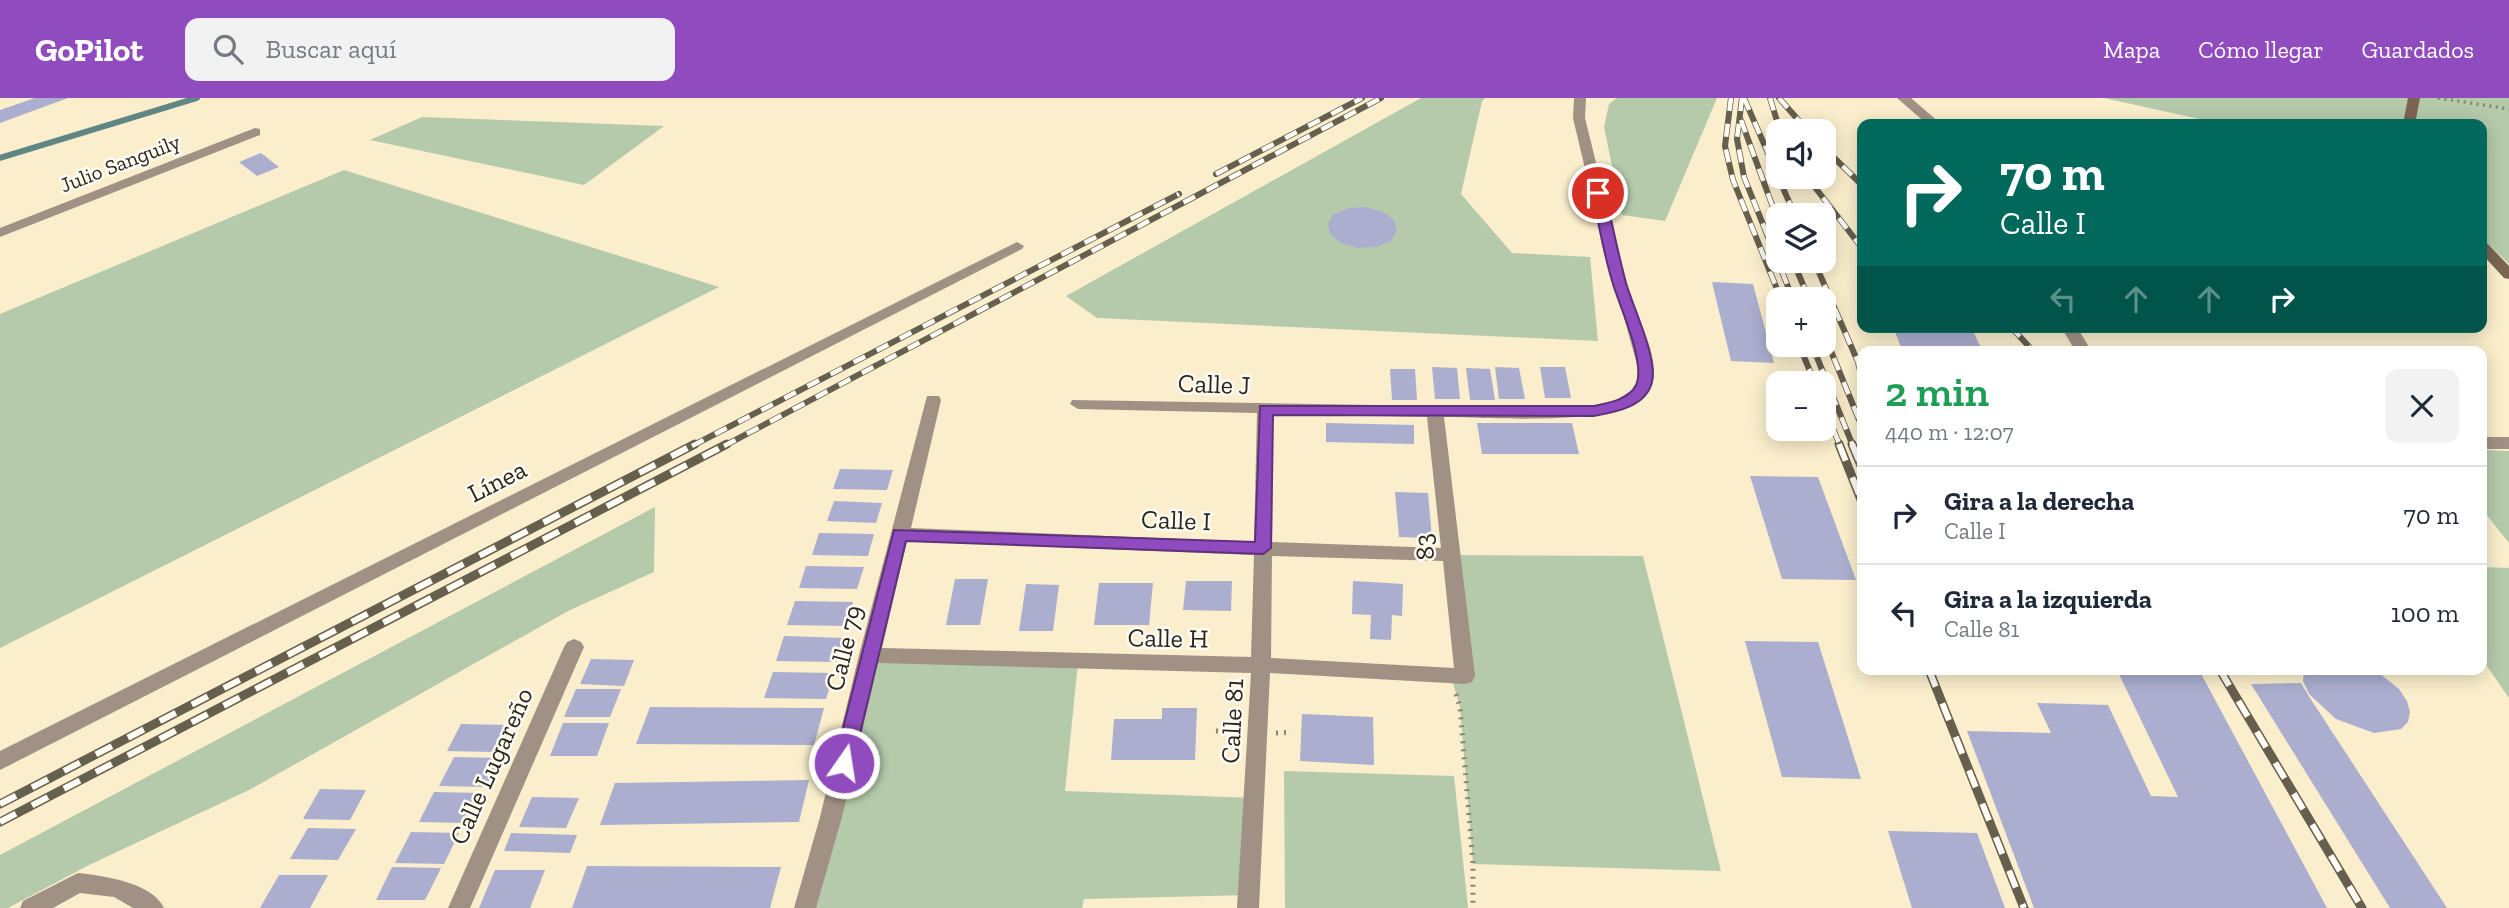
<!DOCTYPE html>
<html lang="es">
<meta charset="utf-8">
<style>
body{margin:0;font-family:"Zilla Slab",serif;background:#f2f2f3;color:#1f2937;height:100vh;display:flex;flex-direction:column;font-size:26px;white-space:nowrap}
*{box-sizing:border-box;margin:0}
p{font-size:23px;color:#747a83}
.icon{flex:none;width:38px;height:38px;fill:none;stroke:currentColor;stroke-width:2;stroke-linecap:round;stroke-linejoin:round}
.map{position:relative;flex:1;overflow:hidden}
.side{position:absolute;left:1857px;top:248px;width:630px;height:329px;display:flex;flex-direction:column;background:#fff;border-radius:14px;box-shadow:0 4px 18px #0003}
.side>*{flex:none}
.top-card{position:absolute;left:1857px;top:21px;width:630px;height:214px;border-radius:14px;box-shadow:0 4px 18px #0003;background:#00695c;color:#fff;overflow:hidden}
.controls{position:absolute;left:1766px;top:21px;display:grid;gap:14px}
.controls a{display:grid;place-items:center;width:70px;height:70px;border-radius:14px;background:#fff;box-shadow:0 4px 18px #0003;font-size:35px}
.pin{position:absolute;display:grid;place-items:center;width:60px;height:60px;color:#fff;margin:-30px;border:4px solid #fff;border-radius:50%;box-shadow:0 2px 7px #0007}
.me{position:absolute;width:77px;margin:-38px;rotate:13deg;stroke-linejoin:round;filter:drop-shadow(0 0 5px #0008)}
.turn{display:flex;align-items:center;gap:24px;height:147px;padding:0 28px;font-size:32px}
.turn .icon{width:91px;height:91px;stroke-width:2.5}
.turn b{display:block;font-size:49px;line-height:60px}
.lanes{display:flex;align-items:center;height:66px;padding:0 28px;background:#0003;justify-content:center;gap:35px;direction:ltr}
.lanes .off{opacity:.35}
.round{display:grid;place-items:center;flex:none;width:74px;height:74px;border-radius:14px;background:#f2f2f3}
.headline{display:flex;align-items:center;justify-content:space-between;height:119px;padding:0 28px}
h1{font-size:42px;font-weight:600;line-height:52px;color:#1e9e55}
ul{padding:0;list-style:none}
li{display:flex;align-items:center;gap:21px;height:98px;padding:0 28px;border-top:2px solid #e0e1e3}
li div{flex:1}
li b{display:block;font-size:26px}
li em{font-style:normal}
header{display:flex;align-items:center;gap:42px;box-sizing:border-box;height:98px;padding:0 35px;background:#904bbe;color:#fff}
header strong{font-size:33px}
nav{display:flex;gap:38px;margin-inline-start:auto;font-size:24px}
.search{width:490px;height:63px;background:#f2f2f3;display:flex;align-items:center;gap:18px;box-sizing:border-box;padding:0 24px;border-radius:14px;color:#747a83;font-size:26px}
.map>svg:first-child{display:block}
.green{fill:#b5caaa}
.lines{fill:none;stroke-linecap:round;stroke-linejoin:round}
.stream{stroke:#608684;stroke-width:6}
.building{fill:#abaece}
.path-far1{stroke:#8e856f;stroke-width:3.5;stroke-dasharray:2 4.5;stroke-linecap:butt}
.path{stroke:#8e856f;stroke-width:5;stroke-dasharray:2 6;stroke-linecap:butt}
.street{fill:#a19184;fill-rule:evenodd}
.secondary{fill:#7b6552;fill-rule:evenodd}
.rail-far1-casing{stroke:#665f4d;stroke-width:6}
.rail-casing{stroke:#665f4d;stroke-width:9}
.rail-far1{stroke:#fefcf5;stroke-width:4.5;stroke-dasharray:13;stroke-linecap:butt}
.rail{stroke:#fefcf5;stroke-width:6;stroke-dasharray:18;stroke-linecap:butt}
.route{fill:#904bbe;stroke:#5e317c;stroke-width:2}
.labels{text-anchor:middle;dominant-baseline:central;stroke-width:5;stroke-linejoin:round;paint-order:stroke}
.far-street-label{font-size:21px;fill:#2b261a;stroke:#fefcf5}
.street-label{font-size:26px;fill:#2b261a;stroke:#fefcf5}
</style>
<header>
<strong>GoPilot</strong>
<div class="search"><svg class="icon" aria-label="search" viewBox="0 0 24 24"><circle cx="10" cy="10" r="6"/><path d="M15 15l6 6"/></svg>Buscar aquí</div>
<nav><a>Mapa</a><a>Cómo llegar</a><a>Guardados</a></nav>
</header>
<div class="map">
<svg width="2509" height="810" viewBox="0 0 2509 810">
<rect width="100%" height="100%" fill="#faeecc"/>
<g class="green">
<path d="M1421,0h64l-3,3 -21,93 51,59 78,4 8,84 -501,-23 -31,-22z"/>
<path d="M1617,0h100l-52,123 -43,-6 -18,-88 5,-23z"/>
<path d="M2104,0h405v166l-27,-26v-114h-260z"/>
<path d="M422,19l242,9 -80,59 -214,-45z"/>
<path d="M344,72l375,117 -719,361v-334z"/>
<path d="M2482,352l27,1v92l-27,-34z"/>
<path d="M655,409l-1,65 -86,39 -319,179 -160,75 -81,43h-8v-53z"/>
<path d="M1451,457l192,1 78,315 -248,-7 -13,-157 -10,-34 14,3z"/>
<path d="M2482,469l27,1v130l-27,-39z"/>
<path d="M869,557l209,8 -13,128 189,7 -5,97 -165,4 -2,9h-277l26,-91z"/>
<path d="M1284,673l170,5 14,132h-183z"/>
</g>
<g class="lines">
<path class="stream" d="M0,60l197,-60"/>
</g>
<g class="building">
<path d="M35,0h33l-68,25v-13z"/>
<path d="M261,55l18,14 -22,9 -18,-14z"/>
<path d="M1366,109l17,5 11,8 3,11 -6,10 -15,6 -18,1 -17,-5 -11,-9 -2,-10 6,-10 15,-6z"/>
<path d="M1712,184l41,2 21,79 -43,-2z"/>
<path d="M1893,229h78l12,25h-80z"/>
<path d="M1432,269l25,1 3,31h-25z"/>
<path d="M1495,269l24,1 6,31h-26z"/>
<path d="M1540,269h25l6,31h-26z"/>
<path d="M1466,270l24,1 5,31h-25z"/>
<path d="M1390,271h25l2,31h-25z"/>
<path d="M1326,325l88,2v19l-88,-2z"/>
<path d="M1477,325h95l7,31h-97z"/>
<path d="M840,371l53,1 -6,20 -54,-1z"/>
<path d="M1750,378l68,1 38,103 -74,-1z"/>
<path d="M1395,394l33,1 4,45 -33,-1z"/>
<path d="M834,403l48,2 -6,20 -49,-2z"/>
<path d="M819,435l55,1 -6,22 -56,-1z"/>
<path d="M806,468l58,1 -7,22 -58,-1z"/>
<path d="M955,481h33l-8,46h-34z"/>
<path d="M1186,483h46l-1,30 -48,-1z"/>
<path d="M1353,483l50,3 -1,32 -10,-1 -1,25 -21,-1 1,-24 -19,-1z"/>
<path d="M1099,485h54l-4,42h-55z"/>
<path d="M1026,486l33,1 -6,46h-34z"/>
<path d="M795,503l58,1 -7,24 -59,-1z"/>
<path d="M784,538l60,2 -8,24 -60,-1z"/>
<path d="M1745,543l73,1 43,137 -79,-2z"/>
<path d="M591,561l43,1 -10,26 -44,-2z"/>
<path d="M2117,572h82l128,238h-293l-67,-177 84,2 -14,-30 71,2 43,91 27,1z"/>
<path d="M2304,572h71l24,19 8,12 3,11 -2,10 -7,7 -27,4 -38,-14 -27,-25 -6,-13z"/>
<path d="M773,574l61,1 -8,26 -62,-1z"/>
<path d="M2301,585l9,15 137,210h-57l-139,-224z"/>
<path d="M576,591h45l-11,28h-46z"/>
<path d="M650,609l174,1 -10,37 -178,-1z"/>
<path d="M1162,610h35l-2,52h-84l3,-41h48z"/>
<path d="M1302,616l71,3 1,48 -74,-4z"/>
<path d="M563,625h46l-12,33h-47z"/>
<path d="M461,626l45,1 -13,27 -46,-1z"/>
<path d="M454,659l46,1 -14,29 -47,-1z"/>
<path d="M809,682l-10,42 -199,3 15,-42z"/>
<path d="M320,691l46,1 -16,30 -47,-1z"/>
<path d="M434,694l47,1 -14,30 -48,-1z"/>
<path d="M532,699l47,1 -13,30 -47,-1z"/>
<path d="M308,730l48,1 -18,31 -48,-1z"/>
<path d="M1888,733l89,2 28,75h-93z"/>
<path d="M411,734l48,1 -15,31 -49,-1z"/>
<path d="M511,735l66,2 -7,18 -66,-2z"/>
<path d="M587,768l194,1 -11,41h-198z"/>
<path d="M392,769l49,1 -16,32h-49z"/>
<path d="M495,772h50l-15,38h-51z"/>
<path d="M279,777h49l-18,33h-50z"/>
</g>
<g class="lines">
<path class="path-far1" d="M2438,0l71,11"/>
<g class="path">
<path d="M1456,596l4,13 13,157v44"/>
<path d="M1216,633l20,1"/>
<path d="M1276,635l16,-1"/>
</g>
<g class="street">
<path d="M1574,0h12l-1,20c14,55 26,111 42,166 7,28 25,56 27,86 0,10 -4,22 -11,28 -33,29 -154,19 -199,19l31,259 -3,6 -7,2 -195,-11 -11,235h-22l14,-235 -373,-10 -36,154 -26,91h-22l26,-91 39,-162 68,-259h12l2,4 -30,128 343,14 3,-129 -179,-4 -8,-5 2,-4 363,6 159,-1 21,-4 17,-11 5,-7 1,-15 -15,-54 -10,-27 -40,-169zM1273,316l154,3 14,131 -169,-6zM907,443l347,14 -3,102 -369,-9zM1272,458l171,5 11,107 -183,-10z"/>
<path d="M1897,0h14l30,26h-14z"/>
<path d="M255,30l5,1v6l-260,102v-9z"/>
<path d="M1017,144l7,4 -2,3 -1022,521v-19z"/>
<path d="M2061,229h16l15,25h-16z"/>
<rect x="2482" y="339" width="27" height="12"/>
<path d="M574,541l7,3 3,5 -114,261h-22l116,-261 3,-5z"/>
<path d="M78,775c25,3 74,9 86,35h-31l-19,-11 -34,-4 -27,15h-33l3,-7z"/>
</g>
<g class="secondary">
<path d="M2408,0h12l-5,26h-12z"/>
<path d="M2482,144l5,1 22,23v13l-5,-1 -22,-24z"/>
</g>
<defs>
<g id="rail-far1">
<path d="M1731,0l-6,48 8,34 48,119"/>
<path d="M1742,0l-5,41 7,38 49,122"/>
<path d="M1744,0l34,78"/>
<path d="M1770,0l10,33"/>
<path d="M1779,0l29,33"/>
<path d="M1741,22l37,101"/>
<path d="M1824,50l38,37"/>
<path d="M1216,76l146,-76"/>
<path d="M1778,79l17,38"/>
<path d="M1807,79l55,71"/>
<path d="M1793,163l16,38"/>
<path d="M1814,163l44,101 4,17"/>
<path d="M2011,229l23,25"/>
<path d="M1824,236l38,93"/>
<path d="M1799,247l16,38"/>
<path d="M1812,247l41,101"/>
<path d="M1824,308l16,40"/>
<path d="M692,348l487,-252"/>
<path d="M724,348l657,-348"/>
</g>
<g id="rail">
<path d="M1839,346l23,58"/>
<path d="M1852,346l10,24"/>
<path d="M1929,572l95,238"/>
<path d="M2220,572l142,238"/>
<path d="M0,706l695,-360"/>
<path d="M0,724l727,-378"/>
</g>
</defs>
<use href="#rail-far1" class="rail-far1-casing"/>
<use href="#rail" class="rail-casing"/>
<use href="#rail-far1" class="rail-far1"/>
<use href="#rail" class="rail"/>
</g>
<path class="route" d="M1598,91l7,4c7,30 13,60 21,90 7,24 32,76 26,99 -6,25 -37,30 -58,34l-321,-1 -2,133 -8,6 -357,-13 -53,222 -3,6 -6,2 -7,-2 -3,-6 60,-233 361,12 5,-136h334c14,-3 35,-6 42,-21 10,-21 -15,-76 -22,-98 -10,-30 -15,-63 -22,-94z"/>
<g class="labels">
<g class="far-street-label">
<text transform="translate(120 65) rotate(-21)">Julio Sanguily</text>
</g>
<g class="street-label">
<text transform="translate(1214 286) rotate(2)">Calle J</text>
<text transform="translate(497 383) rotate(-27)">Línea</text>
<text transform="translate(1176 422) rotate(2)">Calle I</text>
<text transform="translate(1424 449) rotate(-96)">83</text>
<text transform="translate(1168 540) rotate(1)">Calle H</text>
<text transform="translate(844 550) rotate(-76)">Calle 79</text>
<text transform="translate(1232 623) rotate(-87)">Calle 81</text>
<text transform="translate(491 668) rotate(-66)">Calle Lugareño</text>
</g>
</g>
</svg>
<div class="controls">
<a><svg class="icon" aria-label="sound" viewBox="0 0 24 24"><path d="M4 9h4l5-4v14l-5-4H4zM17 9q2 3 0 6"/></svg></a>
<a><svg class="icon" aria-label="layers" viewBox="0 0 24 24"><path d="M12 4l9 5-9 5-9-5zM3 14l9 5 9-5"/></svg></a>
<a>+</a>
<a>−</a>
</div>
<div class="pin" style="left:1598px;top:95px;background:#d93025"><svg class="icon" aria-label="arrive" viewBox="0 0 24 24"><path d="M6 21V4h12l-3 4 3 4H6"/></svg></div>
<svg class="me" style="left:844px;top:665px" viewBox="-20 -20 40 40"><circle r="17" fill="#904bbe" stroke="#fff" stroke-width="3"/><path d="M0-11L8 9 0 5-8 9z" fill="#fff"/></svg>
<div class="top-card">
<div class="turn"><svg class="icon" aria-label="right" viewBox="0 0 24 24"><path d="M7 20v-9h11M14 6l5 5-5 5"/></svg><div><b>70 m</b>Calle I</div></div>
<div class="lanes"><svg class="icon off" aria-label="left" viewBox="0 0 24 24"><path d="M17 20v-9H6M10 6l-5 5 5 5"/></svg><svg class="icon off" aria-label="ahead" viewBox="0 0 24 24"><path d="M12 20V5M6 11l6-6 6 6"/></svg><svg class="icon off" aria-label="ahead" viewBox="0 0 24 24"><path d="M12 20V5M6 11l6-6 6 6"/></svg><svg class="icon" aria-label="right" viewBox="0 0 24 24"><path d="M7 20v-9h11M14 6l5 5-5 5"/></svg></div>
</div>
<section class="side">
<div class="headline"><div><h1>2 min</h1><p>440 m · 12:07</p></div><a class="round"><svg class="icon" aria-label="close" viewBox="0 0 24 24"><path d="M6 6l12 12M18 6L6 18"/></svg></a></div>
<ul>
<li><svg class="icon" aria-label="right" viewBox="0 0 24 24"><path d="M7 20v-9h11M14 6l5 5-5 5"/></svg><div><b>Gira a la derecha</b><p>Calle I</p></div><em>70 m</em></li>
<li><svg class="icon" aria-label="left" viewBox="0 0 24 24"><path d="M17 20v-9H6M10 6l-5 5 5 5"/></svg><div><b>Gira a la izquierda</b><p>Calle 81</p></div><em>100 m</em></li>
</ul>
</section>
</div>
